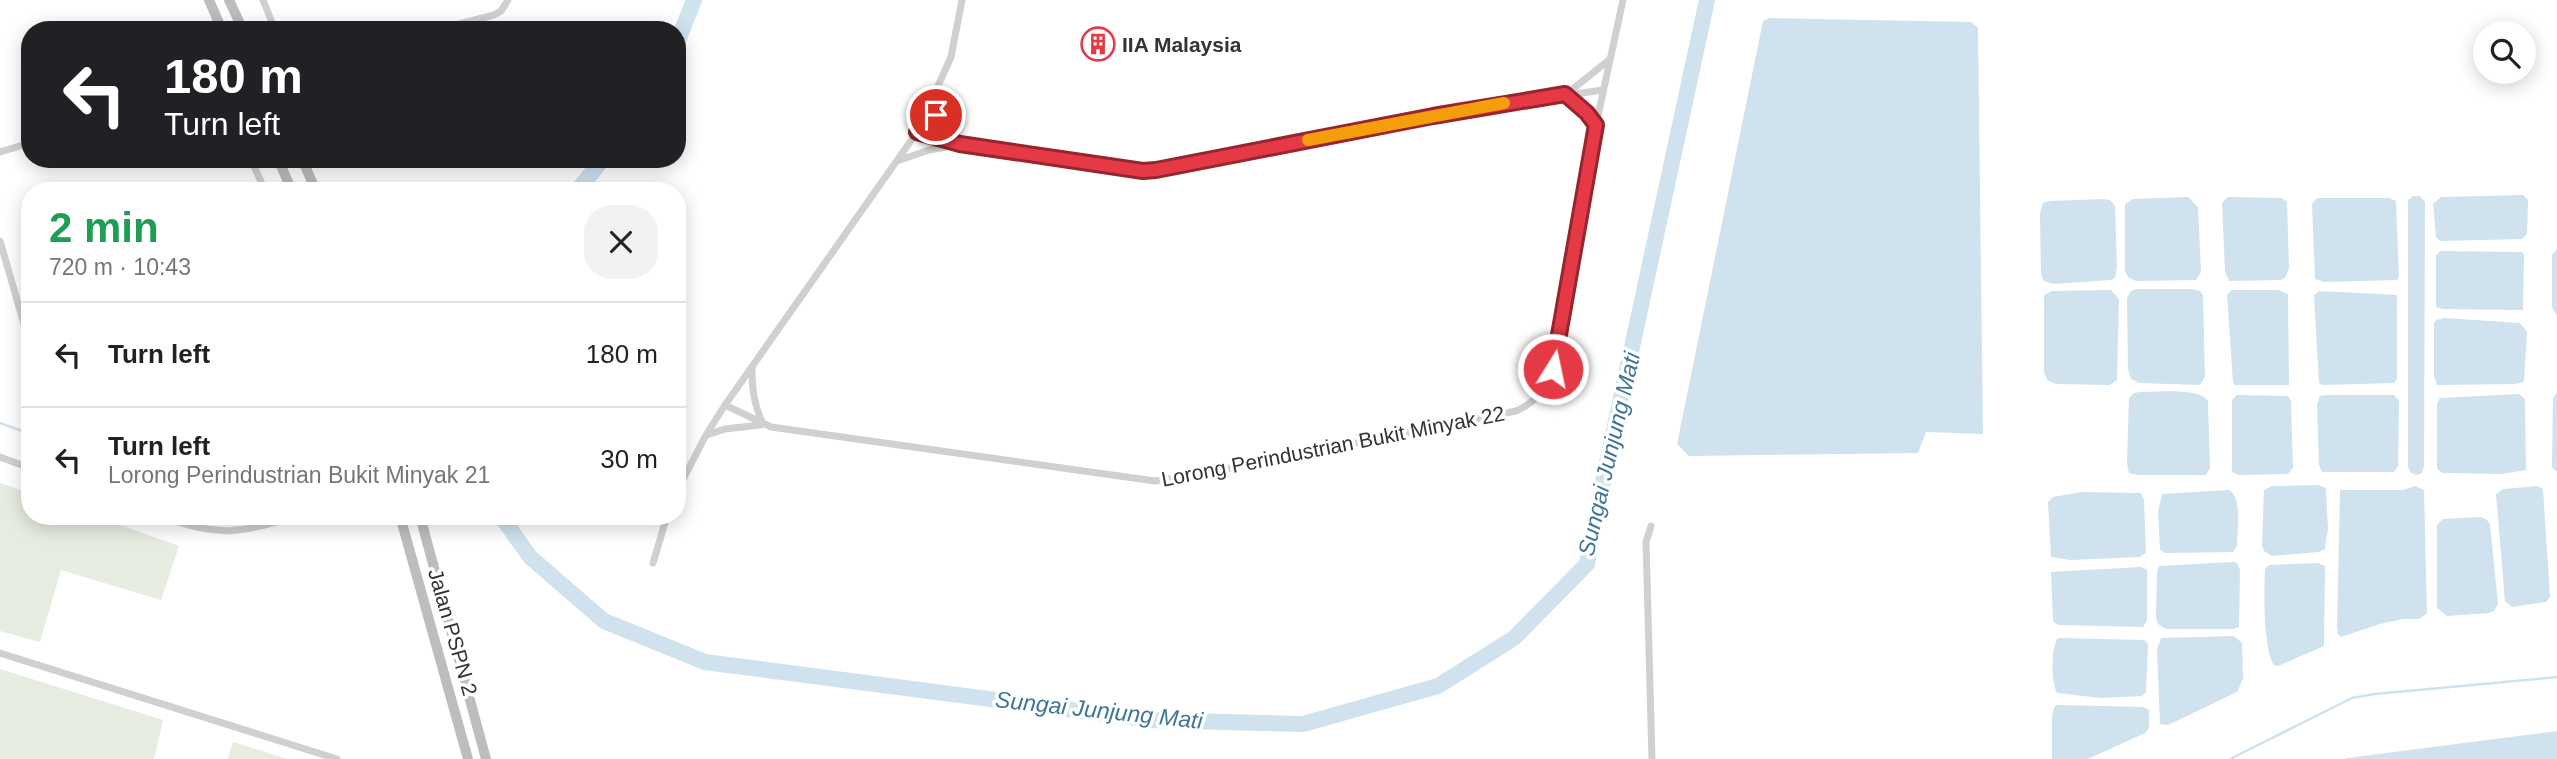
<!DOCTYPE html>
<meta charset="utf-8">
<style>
body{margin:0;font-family:Arial,sans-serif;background:#f2f2f2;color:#222;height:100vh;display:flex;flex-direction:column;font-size:26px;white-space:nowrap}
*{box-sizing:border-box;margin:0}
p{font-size:23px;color:#767676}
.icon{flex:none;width:38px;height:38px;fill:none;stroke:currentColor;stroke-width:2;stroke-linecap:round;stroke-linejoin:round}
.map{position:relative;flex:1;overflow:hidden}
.panel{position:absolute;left:21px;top:182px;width:665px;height:343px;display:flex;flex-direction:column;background:#fff;border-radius:28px;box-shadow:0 4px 18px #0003}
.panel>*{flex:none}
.banner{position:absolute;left:21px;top:21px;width:665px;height:147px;border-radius:28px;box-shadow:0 4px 18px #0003;background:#202124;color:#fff;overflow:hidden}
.tools{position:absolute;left:2473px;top:21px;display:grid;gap:14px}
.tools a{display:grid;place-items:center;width:63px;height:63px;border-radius:50%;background:#fff;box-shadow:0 4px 18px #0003;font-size:35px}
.pin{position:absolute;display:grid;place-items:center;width:60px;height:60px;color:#fff;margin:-30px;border:4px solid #fff;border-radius:50%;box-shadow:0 2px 7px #0007}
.me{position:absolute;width:77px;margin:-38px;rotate:10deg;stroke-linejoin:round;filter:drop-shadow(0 0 5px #0008)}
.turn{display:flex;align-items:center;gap:24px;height:147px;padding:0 28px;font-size:32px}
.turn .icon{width:91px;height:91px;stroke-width:2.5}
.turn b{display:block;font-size:49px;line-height:60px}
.round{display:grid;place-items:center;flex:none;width:74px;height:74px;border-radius:28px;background:#f2f2f2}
.summary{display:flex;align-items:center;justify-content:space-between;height:119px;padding:0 28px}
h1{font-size:42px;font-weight:800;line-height:52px;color:#1e9e55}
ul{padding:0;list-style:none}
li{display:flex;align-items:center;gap:21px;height:105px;padding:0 28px;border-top:2px solid #e0e0e0}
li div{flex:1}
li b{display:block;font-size:26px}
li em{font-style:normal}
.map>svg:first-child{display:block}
.green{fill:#e6ecdf}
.water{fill:#cfe2ee}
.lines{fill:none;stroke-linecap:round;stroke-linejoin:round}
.stream{stroke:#cfe2ee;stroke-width:2.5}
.river{stroke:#cfe2ee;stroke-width:16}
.street{stroke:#d0d0d0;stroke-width:7}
.secondary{stroke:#bdbdbd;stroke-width:10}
.route-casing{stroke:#96252e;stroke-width:18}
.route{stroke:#e63946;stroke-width:12}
.slow{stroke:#f59e0b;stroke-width:12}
.labels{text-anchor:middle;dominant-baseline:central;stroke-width:7;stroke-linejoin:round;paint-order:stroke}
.poi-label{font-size:21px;font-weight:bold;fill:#333;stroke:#fff;text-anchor:start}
.street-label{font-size:21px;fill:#333;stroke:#fff}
.water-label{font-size:23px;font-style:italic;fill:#3f7597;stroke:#fff}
</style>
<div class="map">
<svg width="2557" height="759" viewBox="0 0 2557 759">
<rect width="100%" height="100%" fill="#fff"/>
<g class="green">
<path d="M0,483l30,10v23h65l84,30 -18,54 -100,-30 -21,72 -40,-11z"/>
<path d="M0,669l163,51 -9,39h-154z"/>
<path d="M233,742l54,17h-59z"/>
</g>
<g class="water">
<path d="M1770,18l201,4 7,6 5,406 -57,-2 -8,21 -229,3 -12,-12 86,-423z"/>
<path d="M2523,195l5,5 -1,34 -5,5 -82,2 -4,-4 -3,-33 8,-7z"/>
<path d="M2413,196h7l5,6 -1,264 -2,7 -5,2 -6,-2 -3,-6v-267z"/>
<path d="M2188,197l10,10 3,65 -5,8 -60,1 -8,-4 -3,-6v-67l8,-5z"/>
<path d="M2228,197l54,1 5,4 2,66 -4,10 -4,2 -52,1 -4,-10 -3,-68z"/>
<path d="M2317,198h72l7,3 3,76 -2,3 -73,2 -9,-3 -3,-75z"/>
<path d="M2104,199l6,1 5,6 2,62 -2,10 -4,2 -58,4 -9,-3 -3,-6 -1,-61 3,-11 7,-2z"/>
<path d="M2557,249v67l-5,-9v-52z"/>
<path d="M2440,251l82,1 2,3 -1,55 -80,-1 -7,-2v-51z"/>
<path d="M2137,289h54l9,2 3,4 2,82 -5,8 -61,-2 -8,-4 -3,-10 -1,-71 4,-7z"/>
<path d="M2111,290l8,9 -2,81 -7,5 -54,-1 -9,-4 -3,-8v-77l8,-4z"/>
<path d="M2232,290h46l10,4 1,91h-54l-2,-3 -6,-87z"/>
<path d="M2319,291l78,4v84l-3,4 -72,2 -3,-2 -5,-88z"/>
<path d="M2444,318l76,5 7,9 -3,50 -9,2 -78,1 -3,-9v-53l2,-3z"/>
<path d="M2140,392c16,0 60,-5 68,9l2,67 -4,7h-68l-9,-2 -2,-9 2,-66 5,-5z"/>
<path d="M2557,393v79l-5,-5 1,-69z"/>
<path d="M2519,394l6,5 1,71 -25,4 -58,-1 -6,-4v-66l3,-5z"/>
<path d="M2237,395l51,1 3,5 2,67 -5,6 -50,1 -6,-3v-72z"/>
<path d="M2325,395h69l5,6 -1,65 -4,6h-72l-3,-7 -2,-61 3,-8z"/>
<path d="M2318,485l8,3v5l2,35 -3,21 -6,3 -47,4 -8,-5 -2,-5 2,-56 8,-4z"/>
<path d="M2415,486l9,4 3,123 -8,6h-16l-23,5 -39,13 -3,-2 -1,-8 3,-137h63z"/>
<path d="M2538,486l5,3 7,108 -4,5 -34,5 -7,-6 -9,-107 7,-5z"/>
<path d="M2229,490c14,9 8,40 8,56l-4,6 -68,1 -5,-3 -2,-38 4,-18z"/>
<path d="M2082,492l59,1 3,7 2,53 -7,4 -68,3 -20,-3 -3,-55 5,-5z"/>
<path d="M2480,517l6,2 4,5 8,80 -4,7 -5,2 -42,3 -10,-8v-83l6,-6z"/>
<path d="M2233,562l4,1 3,7 -1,57 -6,2h-67l-8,-5 -2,-6 1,-47 2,-5z"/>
<path d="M2318,563l7,3 -1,80 -46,20 -4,-1c-11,-16 -10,-75 -9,-96l4,-4z"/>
<path d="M2141,567l6,3v51l-4,6 -85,-2 -5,-4 -2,-49z"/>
<path d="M2234,636l8,7 1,36 -6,13 -69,33 -8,-1 -3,-74 4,-12z"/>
<path d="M2060,638l84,2 4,4 -2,48 -4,4 -41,2 -44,-5c-6,-12 -6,-42 0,-54z"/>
<path d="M2057,705l87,2 5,3v18l-4,5 -57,26h-36v-42l2,-10z"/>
<path d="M2557,731v28h-212l2,-1z"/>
</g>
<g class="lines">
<g class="stream">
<path d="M0,423l30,11"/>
<path d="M2230,759l122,-61 23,-4 182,-17"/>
</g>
<g class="river">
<path d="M677,43l17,-43"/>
<path d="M577,191l26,-32"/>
<path d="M501,516l29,41 74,64 101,41 446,58 152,4 135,-38 76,-48 73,-74 18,-92 102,-472"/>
</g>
<g class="street">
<path d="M263,0l12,30"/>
<path d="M436,30l58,-15 7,-4 7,-11"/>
<path d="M1569,92l40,-32"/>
<path d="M1566,94l11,9 19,22"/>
<path d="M932,102l10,24 15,15"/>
<path d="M917,132l43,12 184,27 12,-1 318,-62 129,-18"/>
<path d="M0,152l30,-9"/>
<path d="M251,159l14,32"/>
<path d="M900,160l29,-10 27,-5"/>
<path d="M0,241l30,104"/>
<path d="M752,368c0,21 2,37 11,56"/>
<path d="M725,405l46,22 384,54 55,-9 306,-61c20,-9 29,-21 37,-42l43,-244 27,-125"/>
<path d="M707,435l18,-6 35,-4"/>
<path d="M0,457l30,11"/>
<path d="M677,491l29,-56 19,-30 192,-273 34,-75 11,-57"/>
<path d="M161,516c60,22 77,17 136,0"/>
<path d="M1651,526l-5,16 6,217"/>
<path d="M653,563l14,-47"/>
<path d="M0,653l337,106"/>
</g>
<g class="secondary">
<path d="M209,0l13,30"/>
<path d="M229,0l14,30"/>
<path d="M278,159l14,32"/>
<path d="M302,159l14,32"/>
<path d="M400,516l68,243"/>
<path d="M420,516l66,243"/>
</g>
</g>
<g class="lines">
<defs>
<path id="route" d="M936,115l-4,-13 -15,30 43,12 183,27 13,-1 277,-54 132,-22 22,19 9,12 -43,244"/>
</defs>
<use href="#route" class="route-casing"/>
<use href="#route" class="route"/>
<path class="slow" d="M1308,140l196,-37"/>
</g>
<defs>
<symbol id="building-ring" viewBox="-11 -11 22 22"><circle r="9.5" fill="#fff" stroke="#e63946" stroke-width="1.5"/><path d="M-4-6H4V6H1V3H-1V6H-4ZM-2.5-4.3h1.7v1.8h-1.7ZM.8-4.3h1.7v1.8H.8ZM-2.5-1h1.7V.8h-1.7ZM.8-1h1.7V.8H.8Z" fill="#e63946"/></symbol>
</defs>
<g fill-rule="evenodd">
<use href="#building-ring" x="1079" y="25" width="38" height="38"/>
</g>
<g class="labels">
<g class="poi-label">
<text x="1122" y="44">IIA Malaysia</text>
</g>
<g class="street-label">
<text transform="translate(1333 446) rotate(-11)">Lorong Perindustrian Bukit Minyak 22</text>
<text transform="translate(453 632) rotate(74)">Jalan PSPN 2</text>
</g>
<g class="water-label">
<text transform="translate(1609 454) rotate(-77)">Sungai Junjung Mati</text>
<text transform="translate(1099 710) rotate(6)">Sungai Junjung Mati</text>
</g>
</g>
</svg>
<div class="tools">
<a><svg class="icon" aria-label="search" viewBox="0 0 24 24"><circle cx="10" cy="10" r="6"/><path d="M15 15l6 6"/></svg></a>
</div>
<div class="pin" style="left:936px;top:115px;background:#d93025"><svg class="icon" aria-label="arrive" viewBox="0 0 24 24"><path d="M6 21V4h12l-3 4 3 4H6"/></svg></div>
<svg class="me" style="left:1553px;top:369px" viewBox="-20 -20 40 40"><circle r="17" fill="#e63946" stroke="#fff" stroke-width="3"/><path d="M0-11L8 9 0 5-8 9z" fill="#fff"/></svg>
<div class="banner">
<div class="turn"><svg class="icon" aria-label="left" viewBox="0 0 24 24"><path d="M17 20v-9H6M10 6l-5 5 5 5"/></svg><div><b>180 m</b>Turn left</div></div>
</div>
<section class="panel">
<div class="summary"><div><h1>2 min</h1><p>720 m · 10:43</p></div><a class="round"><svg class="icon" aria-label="close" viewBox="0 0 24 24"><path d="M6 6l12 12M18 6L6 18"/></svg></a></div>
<ul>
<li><svg class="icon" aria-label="left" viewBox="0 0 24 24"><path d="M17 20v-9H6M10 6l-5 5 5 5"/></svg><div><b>Turn left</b></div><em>180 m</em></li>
<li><svg class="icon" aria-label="left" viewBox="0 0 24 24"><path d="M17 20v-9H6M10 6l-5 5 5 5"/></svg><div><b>Turn left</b><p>Lorong Perindustrian Bukit Minyak 21</p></div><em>30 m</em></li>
</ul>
</section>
</div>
